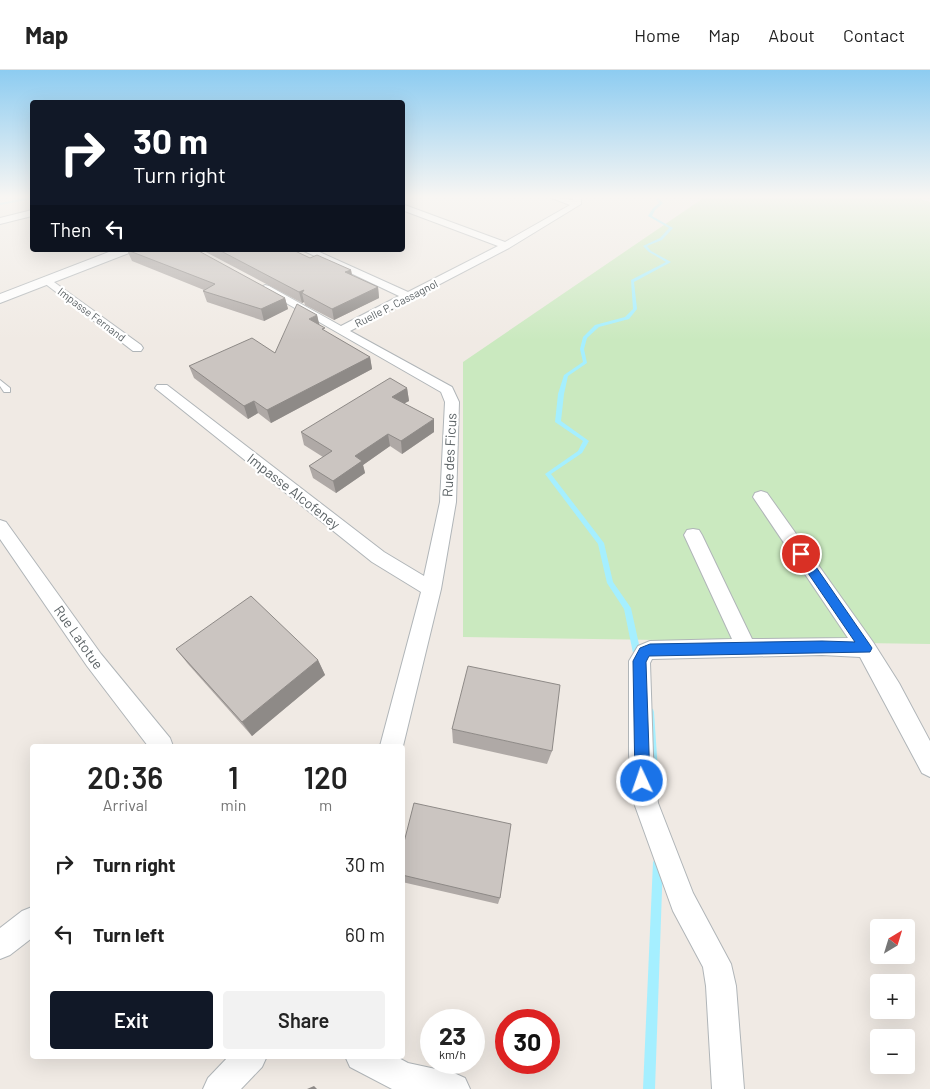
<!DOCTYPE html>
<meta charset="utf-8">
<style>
body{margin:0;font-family:Barlow,sans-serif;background:#f2f2f2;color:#222;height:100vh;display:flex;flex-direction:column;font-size:19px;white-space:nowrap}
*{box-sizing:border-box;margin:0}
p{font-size:16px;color:#767676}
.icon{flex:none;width:28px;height:28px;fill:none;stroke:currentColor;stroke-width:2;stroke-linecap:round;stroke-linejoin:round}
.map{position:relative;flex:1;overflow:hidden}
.panel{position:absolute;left:30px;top:674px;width:375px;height:315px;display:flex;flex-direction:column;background:#fff;border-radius:5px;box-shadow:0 5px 20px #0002}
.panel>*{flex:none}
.banner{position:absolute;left:30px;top:30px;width:375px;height:152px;border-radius:5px;box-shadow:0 5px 20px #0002;background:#111827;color:#fff;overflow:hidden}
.needle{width:32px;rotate:38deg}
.buttons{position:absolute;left:870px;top:849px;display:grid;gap:10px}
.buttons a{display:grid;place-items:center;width:45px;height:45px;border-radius:5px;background:#fff;box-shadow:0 5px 20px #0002;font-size:25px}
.speed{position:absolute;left:420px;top:939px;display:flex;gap:10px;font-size:25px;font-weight:700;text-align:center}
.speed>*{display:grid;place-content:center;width:65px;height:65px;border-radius:50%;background:#fff;box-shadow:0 5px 20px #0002;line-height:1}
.speed small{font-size:12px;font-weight:400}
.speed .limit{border:8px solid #d22;background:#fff;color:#111}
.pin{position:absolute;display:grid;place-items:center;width:42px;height:42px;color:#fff;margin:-21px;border:2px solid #fff;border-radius:50%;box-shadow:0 1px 5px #0007}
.me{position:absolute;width:55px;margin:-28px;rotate:357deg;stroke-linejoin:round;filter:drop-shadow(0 0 4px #0008)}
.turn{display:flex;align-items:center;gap:18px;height:105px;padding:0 20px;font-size:22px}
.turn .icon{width:65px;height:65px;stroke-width:2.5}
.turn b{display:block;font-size:35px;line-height:42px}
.then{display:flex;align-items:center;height:48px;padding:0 20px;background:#0003;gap:10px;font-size:19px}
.eta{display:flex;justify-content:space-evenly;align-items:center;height:85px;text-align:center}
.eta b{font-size:30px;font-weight:600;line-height:35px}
.cta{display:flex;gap:10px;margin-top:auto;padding:10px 20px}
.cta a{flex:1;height:58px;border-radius:5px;background:#111827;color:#fff;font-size:20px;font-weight:600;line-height:58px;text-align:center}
.cta a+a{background:#f2f2f2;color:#222}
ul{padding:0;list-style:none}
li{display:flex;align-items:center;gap:15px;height:70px;padding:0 20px}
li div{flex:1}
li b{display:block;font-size:19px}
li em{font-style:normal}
header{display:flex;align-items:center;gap:30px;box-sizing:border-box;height:70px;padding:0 25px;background:#fff;border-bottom:1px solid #e0e0e0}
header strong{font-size:24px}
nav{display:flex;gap:28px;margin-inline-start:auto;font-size:18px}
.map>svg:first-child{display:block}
.green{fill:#cae9bf}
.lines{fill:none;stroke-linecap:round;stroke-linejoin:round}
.stream{fill:#a5efff;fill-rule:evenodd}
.service-casing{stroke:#b0b5b8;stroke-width:2}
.minor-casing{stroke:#b0b5b8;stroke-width:2}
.tertiary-casing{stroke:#b0b5b8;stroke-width:2}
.service{fill:#fff;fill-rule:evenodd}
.minor{fill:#fff;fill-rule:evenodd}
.tertiary{fill:#fff;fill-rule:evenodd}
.wall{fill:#afa9a6}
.shaded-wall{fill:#8e8a87}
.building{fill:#cbc5c1;stroke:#8e8a87}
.route{fill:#1a73e8;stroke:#114b97}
.labels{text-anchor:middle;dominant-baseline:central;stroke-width:4.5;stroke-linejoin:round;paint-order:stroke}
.far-street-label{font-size:11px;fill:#5c6366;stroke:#fff}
.street-label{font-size:14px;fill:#5c6366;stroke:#fff}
</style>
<header>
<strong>Map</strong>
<nav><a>Home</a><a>Map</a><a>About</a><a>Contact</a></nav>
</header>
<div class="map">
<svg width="930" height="1019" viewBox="0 0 930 1019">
<rect width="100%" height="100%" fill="#f0eae4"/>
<path class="green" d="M705,127h210l15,5v442l-467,-7v-275z"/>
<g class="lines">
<g class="stream">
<path d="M30,127h2v2l-32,6v-2z"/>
<path d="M654,127h3l6,6 -8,7 -3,6 21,12 -11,12 -15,6 4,5 20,11 -37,20 3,27 -8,10 -30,8 -12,11 -3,11 3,14 -19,13 -4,18 -3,27 28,20 -7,12 -31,21 53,69 9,39 18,26 11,50 -1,2 -3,1 -3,-1 -1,-2 -10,-49 -17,-26 -9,-39 -53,-70 33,-23 5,-10 -28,-19 3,-28 6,-19 19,-13 -3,-13 3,-12 12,-12 30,-8 8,-8 -2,-29 35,-18 -17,-10 -6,-6 17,-8 9,-10 -21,-12 5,-8 6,-5z"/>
<path d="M650,638l3,1 1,3 4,59 -1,3 -3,1 -3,-1 -1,-3 -4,-59 1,-3z"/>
<path d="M658,787l3,2 2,3 -8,227h-12l10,-227 2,-3z"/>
</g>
<defs>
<path id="service" d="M0,310l10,8v4h-6l-4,-6z"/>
<g id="minor">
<path d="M549,127l24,3v-3h8v7l-72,44 -159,83 102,56 7,15 -3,100 -15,87 -38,157h-23l41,-154 -49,-30 -217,-174 2,-3h10l217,167 40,24 16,-74 5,-100 -4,-10 -181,-104 5,-3 4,1 72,40 58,-30 -97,-46h13l93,42 90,-46 -96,-36v-6l103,38 65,-37z"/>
<path d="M32,140v6l-32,8v-6z"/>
<path d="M47,207l94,68 2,3 -2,3h-8l-90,-69v-4z"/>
<path d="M761,421l6,2 106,149 26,41 31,58v36l-8,-4 -62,-116 -38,-2 -170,4 -2,4 3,92 5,48 35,90 38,71 5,22 8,103h-32l-6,-103 -3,-19 -30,-56 -39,-108 -5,-48v-94l9,-15 12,-5 82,-2 -48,-104 3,-5 6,-1 6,1 3,5 50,104 96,-1 -95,-141 2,-4z"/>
<path d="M0,450l6,2 95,132 69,84 3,8h-25l-61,-80 -87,-127z"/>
<path d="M32,837v31l-22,17 -10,4v-31l22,-17z"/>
<path d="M229,986h38l-5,11 -21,22h-38l5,-11z"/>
<path d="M345,986h50l13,7 46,10 11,5 5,11h-78l-42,-22z"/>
</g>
<path id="tertiary" d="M114,180h17l-2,3 -129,50v-9z"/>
</defs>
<use href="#service" class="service-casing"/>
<use href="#minor" class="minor-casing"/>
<use href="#tertiary" class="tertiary-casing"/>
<use href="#service" class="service"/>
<use href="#minor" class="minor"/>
<use href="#tertiary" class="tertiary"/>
</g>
<g class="wall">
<path d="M127,180l158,48 3,11 -24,12 -57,-19 -4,-11 1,-1 -72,-29z"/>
<path d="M202,180h91l17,8 41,12 1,6 26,11 1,11 -45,22 -29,-15 -1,-3 -2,1z"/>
<path d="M317,245l2,10 7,7 44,25 2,12 -101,54 -13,-10 -10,6 -54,-41 -5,-12 86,-13z"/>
<path d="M407,318l2,13 -5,2 30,29 -32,22 -12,-8 -27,19 2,8 -29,20 -23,-15 -4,-12 14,-9 -19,-12 -3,-13z"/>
<path d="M176,579l142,11 7,15 -73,61 -64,-72z"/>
<path d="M452,659l100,22 -5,13 -94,-21z"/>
<path d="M402,780l98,48 -2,6 -96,-22z"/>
</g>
<g class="shaded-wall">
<path d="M351,200l2,11 -8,-9z"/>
<path d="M378,217l1,11 -45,22 -2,-11z"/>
<path d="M304,220l-2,3 2,9 -2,1 -3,-11z"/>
<path d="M285,228l3,11 -24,12 -3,-12z"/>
<path d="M317,245l3,12 -11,-8z"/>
<path d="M370,287l2,12 -101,54 -4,-13z"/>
<path d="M407,318l2,13 -15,8 -2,-12z"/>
<path d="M254,331l4,12 -10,6 -4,-13z"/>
<path d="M434,349v13l-32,22 -1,-13z"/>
<path d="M388,364l2,12 -27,19 2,8 -29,20 -3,-12 22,-25z"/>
<path d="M318,590l7,15 -73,61 -10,-14z"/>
<path d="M314,1016l3,3h-10z"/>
</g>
<g class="building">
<path d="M127,180h70l88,48 -24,11 -58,-18 12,-7z"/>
<path d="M219,180h74l17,8 7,-3 34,15 -6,2 33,15 -46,22 -30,-16 2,-3 -5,2z"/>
<path d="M297,234l20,11 -8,4 16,9 -3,1 48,28 -103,53 -13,-9 -10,5 -55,-40 63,-28 23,15z"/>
<path d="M390,308l17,10 -15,9 42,22 -33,22 -13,-7 -33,22 7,5 -29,20 -24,-15 23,-15 -31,-19z"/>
<path d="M251,526l67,64 -76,62 -66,-73z"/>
<path d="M468,596l92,19 -8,66 -100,-22z"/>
<path d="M414,733l97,21 -11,74 -98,-23v-25z"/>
</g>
<linearGradient id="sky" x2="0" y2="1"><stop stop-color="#8dccf1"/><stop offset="0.47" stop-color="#f8f6f3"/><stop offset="1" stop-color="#f8f6f3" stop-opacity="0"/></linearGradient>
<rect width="930" height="270" fill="url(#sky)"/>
<path class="route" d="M801,480l4,1 65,94 2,3 -2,4 -221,4 -3,6 4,119 -2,5 -6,2 -5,-2 -2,-5 -2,-120 7,-13 10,-4 172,-3 33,1 -58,-85v-6z"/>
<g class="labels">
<g class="far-street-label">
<text transform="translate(396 233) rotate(-27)">Ruelle P. Cassagnol</text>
<text transform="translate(92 244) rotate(37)">Impasse Fernand</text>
</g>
<g class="street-label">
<text transform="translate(449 385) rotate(-87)">Rue des Ficus</text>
<text transform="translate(294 421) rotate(38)">Impasse Alcofeney</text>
<text transform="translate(79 567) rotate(55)">Rue Latotue</text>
</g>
</g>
</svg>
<div class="buttons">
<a><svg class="needle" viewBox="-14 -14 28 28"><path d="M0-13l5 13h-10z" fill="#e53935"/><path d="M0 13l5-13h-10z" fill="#767676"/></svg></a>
<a>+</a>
<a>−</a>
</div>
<div class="speed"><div>23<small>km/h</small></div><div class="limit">30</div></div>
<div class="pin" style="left:801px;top:484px;background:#d93025"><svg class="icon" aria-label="arrive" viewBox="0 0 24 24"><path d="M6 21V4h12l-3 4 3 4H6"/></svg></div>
<svg class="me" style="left:642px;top:711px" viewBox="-20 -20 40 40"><circle r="17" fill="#1a73e8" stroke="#fff" stroke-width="3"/><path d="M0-11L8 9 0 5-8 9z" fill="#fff"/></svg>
<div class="banner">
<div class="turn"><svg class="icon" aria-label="right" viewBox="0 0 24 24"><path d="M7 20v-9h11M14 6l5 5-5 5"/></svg><div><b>30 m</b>Turn right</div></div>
<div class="then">Then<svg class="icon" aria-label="left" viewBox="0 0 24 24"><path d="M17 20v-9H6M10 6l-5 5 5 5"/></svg></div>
</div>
<section class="panel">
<div class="eta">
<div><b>20:36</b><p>Arrival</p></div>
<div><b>1</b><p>min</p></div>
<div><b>120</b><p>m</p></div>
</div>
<ul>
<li><svg class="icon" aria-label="right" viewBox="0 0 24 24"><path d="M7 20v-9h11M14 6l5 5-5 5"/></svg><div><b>Turn right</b></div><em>30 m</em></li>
<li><svg class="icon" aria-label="left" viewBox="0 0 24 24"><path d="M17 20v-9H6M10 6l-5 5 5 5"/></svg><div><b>Turn left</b></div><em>60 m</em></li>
</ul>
<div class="cta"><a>Exit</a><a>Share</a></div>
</section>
</div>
